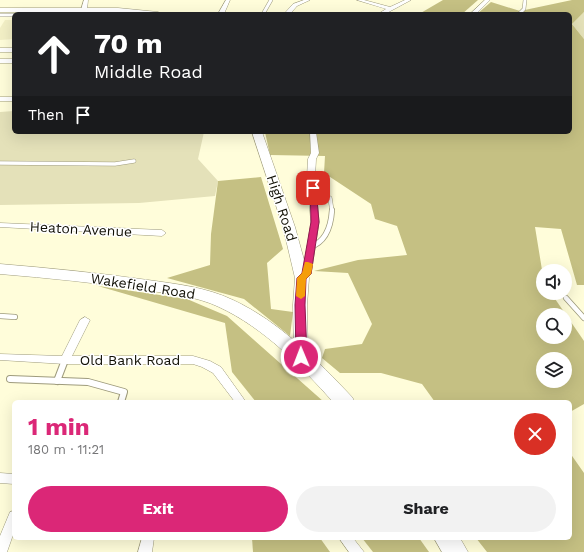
<!DOCTYPE html>
<meta charset="utf-8">
<style>
body{margin:0;font-family:"Work Sans",sans-serif;background:#f2f2f2;color:#202124;height:100vh;display:flex;flex-direction:column;font-size:15px;white-space:nowrap}
*{box-sizing:border-box;margin:0}
p{font-size:13px;color:#757577}
.icon{flex:none;width:22px;height:22px;fill:none;stroke:currentColor;stroke-width:2;stroke-linecap:round;stroke-linejoin:round}
.map{position:relative;flex:1;overflow:hidden}
.panel{position:absolute;left:12px;top:400px;width:560px;height:140px;display:flex;flex-direction:column;background:#fff;border-radius:6px;box-shadow:0 4px 16px #0002}
.panel>*{flex:none}
.banner{position:absolute;left:12px;top:12px;width:560px;height:122px;border-radius:6px;box-shadow:0 4px 16px #0002;background:#202124;color:#fff;overflow:hidden}
.tools{position:absolute;left:536px;top:264px;display:grid;gap:8px}
.tools a{display:grid;place-items:center;width:36px;height:36px;border-radius:50%;background:#fff;box-shadow:0 4px 16px #0002;font-size:20px}
.pin{position:absolute;display:grid;place-items:center;width:34px;height:34px;color:#fff;margin:-17px;border-radius:8px;box-shadow:0 2px 6px #0006}
.me{position:absolute;width:44px;margin:-22px;rotate:359deg;stroke-linejoin:round;filter:drop-shadow(0 0 3px #0008)}
.turn{display:flex;align-items:center;gap:14px;height:84px;padding:0 16px;font-size:18px}
.turn .icon{width:52px;height:52px;stroke-width:2.5}
.turn b{display:block;font-size:28px;line-height:34px}
.then{display:flex;align-items:center;height:38px;padding:0 16px;background:#0003;gap:8px;font-size:15px}
.round{display:grid;place-items:center;flex:none;width:42px;height:42px;border-radius:21px;background:#f2f2f2}
.summary{display:flex;align-items:center;justify-content:space-between;height:68px;padding:0 16px}
h1{font-size:24px;font-weight:700;line-height:30px;color:#db2777}
.cta{display:flex;gap:8px;margin-top:auto;padding:8px 16px}
.cta a{flex:1;height:46px;border-radius:24px;background:#db2777;color:#fff;font-size:16px;font-weight:700;line-height:46px;text-align:center}
.cta a+a{background:#f2f2f2;color:#202124}
.map>svg:first-child{display:block}
.built{fill:#f3f0c6}
.green{fill:#e4e1b9}
.forest{fill:#c5c083;fill-rule:evenodd}
.lines{fill:none;stroke-linecap:round;stroke-linejoin:round}
.lane-far3-casing{stroke:#9e9b7c;stroke-width:4}
.lane-far2-casing{stroke:#9e9b7c;stroke-width:4.5}
.lane-far1-casing{stroke:#9e9b7c;stroke-width:6}
.lane-casing{stroke:#9e9b7c;stroke-width:8}
.street-casing{stroke:#9e9b7c;stroke-width:1}
.secondary-casing{stroke:#9e9b7c;stroke-width:1}
.highway-casing{stroke:#9e9b7c;stroke-width:1}
.lane-far3{stroke:#fff;stroke-width:3}
.lane-far2{stroke:#fff;stroke-width:3.5}
.lane-far1{stroke:#fff;stroke-width:4.5}
.lane{stroke:#fff;stroke-width:6}
.street{fill:#fff;fill-rule:evenodd}
.secondary{fill:#fff;fill-rule:evenodd}
.highway{fill:#fff;fill-rule:evenodd}
.route{fill:#db2777;stroke:#8e194d}
.slow{fill:#f59e0b}
.labels{text-anchor:middle;dominant-baseline:central;stroke-width:3;stroke-linejoin:round;paint-order:stroke}
.street-label{font-size:14px;fill:#111005;stroke:#fff}
</style>
<div class="map">
<svg width="584" height="552" viewBox="0 0 584 552">
<rect width="100%" height="100%" fill="#fffdda"/>
<path class="built" d="M5,20h9v19l-14,1v-12z"/>
<g class="green">
<path d="M584,12v27l-12,-15z"/>
<path d="M14,111v21h190l-6,27 20,22 -3,15 -76,7 -139,2v-93z"/>
</g>
<g class="forest">
<path d="M443,0h35l-16,14h-43z"/>
<path d="M572,0h12v12l-12,12 12,15v246h-7l-16,-56 -26,-2 8,49v17h8l33,48v63l-14,8v-10h-135l-13,-18 -41,-11h-41l-18,-15 3,-9 37,-5 10,-20 -24,-51 -34,-2 44,-11 49,-5 -10,-29 -22,-7 -4,-15 -47,-31 1,-17 -55,-1 -5,-23h305v-118h-93l14,-12 29,9zM543,315h22v22h-22zM543,359h22v22h-22z"/>
<path d="M261,177l22,72 -16,14 4,46 22,3 -3,24 -46,-37 -77,-21 43,-13 1,-31 7,-53z"/>
<path d="M98,286l89,13 40,17 97,86h-68l-24,-30 -7,-49z"/>
<path d="M570,453l14,20v79h-97l-11,-14h94z"/>
<path d="M252,538h68l10,14h-77z"/>
<path d="M362,538h57l10,14h-56z"/>
</g>
<g class="lines">
<defs>
<g id="lane-far3">
<path d="M263,14l8,-14"/>
<path d="M519,14l5,-5 1,-9"/>
<path d="M0,15h14"/>
</g>
<g id="lane-far2">
<path d="M0,163l115,1 19,-3"/>
<path d="M330,198l2,13"/>
</g>
<g id="lane-far1">
<path d="M310,247c16,-5 21,-21 22,-37"/>
<path d="M566,298l18,20"/>
<path d="M0,316l15,1"/>
</g>
<g id="lane">
<path d="M10,379l78,3 36,10 -3,10"/>
<path d="M57,381l8,-21"/>
</g>
<g id="street">
<path d="M84,0h4l-1,10 -3,2 -3,-2z"/>
<path d="M226,0h4l-6,14h-6z"/>
<path d="M304,0h6l-13,6 -7,8h-6l9,-10z"/>
<path d="M357,0h7l26,7 15,-7h6l-26,14h-7l8,-5z"/>
<path d="M485,0h5l-14,14h-6z"/>
<rect x="0" y="48" width="14" height="4"/>
<rect x="0" y="59" width="14" height="4"/>
<rect x="0" y="97" width="14" height="4"/>
<path d="M310,132h6l3,21 -3,6 -1,18 4,45 -8,52 -6,6 -3,1 -5,-3 6,-5 8,-51 -4,-45 1,-18 3,-6z"/>
<path d="M0,223l162,7 4,3 -4,3 -162,-9z"/>
<path d="M85,317l5,3 -18,36h121l17,5 11,6 25,35h-11l-22,-29 -11,-6 -9,-3h-128l-65,-4v-6l62,2 18,-36z"/>
<path d="M0,473l14,1v10l-14,-1z"/>
<path d="M14,511v21l-7,20h-7v-16l10,-24z"/>
<path d="M142,538h12l-2,14h-14z"/>
<path d="M339,538h14l11,14h-15z"/>
</g>
<g id="secondary">
<path d="M0,8h118l40,4 4,2 -44,-2h-118z"/>
<path d="M252,132h10l33,95 14,51 -2,27 1,52 -2,4 -5,1 -5,-1 -2,-4 -1,-52 2,-27 -12,-51z"/>
</g>
<g id="highway">
<path d="M0,264c49,4 99,9 148,16 28,4 58,7 85,20 47,22 84,60 119,97l3,5h-22c-32,-36 -69,-74 -114,-95 -23,-11 -49,-13 -74,-17 -48,-7 -96,-12 -145,-16z"/>
<path d="M434,538h26l8,14h-26z"/>
</g>
</defs>
<use href="#lane-far3" class="lane-far3-casing"/>
<use href="#lane-far2" class="lane-far2-casing"/>
<use href="#lane-far1" class="lane-far1-casing"/>
<use href="#lane" class="lane-casing"/>
<use href="#street" class="street-casing"/>
<use href="#secondary" class="secondary-casing"/>
<use href="#highway" class="highway-casing"/>
<use href="#lane-far3" class="lane-far3"/>
<use href="#lane-far2" class="lane-far2"/>
<use href="#lane-far1" class="lane-far1"/>
<use href="#lane" class="lane"/>
<use href="#street" class="street"/>
<use href="#secondary" class="secondary"/>
<use href="#highway" class="highway"/>
</g>
<path class="route" d="M310,186h3l3,2 3,34 -8,52 -5,5 -1,26 2,52 -2,2h-7l-2,-2 -1,-52 2,-27 5,-5 9,-51z"/>
<path class="slow" d="M305,262h3l5,2 -2,10 -5,5 -1,17 -4,3 -5,-3 1,-18 5,-5z"/>
<g class="labels">
<g class="street-label">
<text transform="translate(282 208) rotate(72)">High Road</text>
<text transform="translate(81 229) rotate(3)">Heaton Avenue</text>
<text transform="translate(143 286) rotate(9)">Wakefield Road</text>
<text x="130" y="360">Old Bank Road</text>
</g>
</g>
</svg>
<div class="tools">
<a><svg class="icon" aria-label="sound" viewBox="0 0 24 24"><path d="M4 9h4l5-4v14l-5-4H4zM17 9q2 3 0 6"/></svg></a>
<a><svg class="icon" aria-label="search" viewBox="0 0 24 24"><circle cx="10" cy="10" r="6"/><path d="M15 15l6 6"/></svg></a>
<a><svg class="icon" aria-label="layers" viewBox="0 0 24 24"><path d="M12 4l9 5-9 5-9-5zM3 14l9 5 9-5"/></svg></a>
</div>
<div class="pin" style="left:313px;top:188px;background:#d93025"><svg class="icon" aria-label="arrive" viewBox="0 0 24 24"><path d="M6 21V4h12l-3 4 3 4H6"/></svg></div>
<svg class="me" style="left:301px;top:357px" viewBox="-20 -20 40 40"><circle r="17" fill="#db2777" stroke="#fff" stroke-width="3"/><path d="M0-11L8 9 0 5-8 9z" fill="#fff"/></svg>
<div class="banner">
<div class="turn"><svg class="icon" aria-label="ahead" viewBox="0 0 24 24"><path d="M12 20V5M6 11l6-6 6 6"/></svg><div><b>70 m</b>Middle Road</div></div>
<div class="then">Then<svg class="icon" aria-label="arrive" viewBox="0 0 24 24"><path d="M6 21V4h12l-3 4 3 4H6"/></svg></div>
</div>
<section class="panel">
<div class="summary"><div><h1>1 min</h1><p>180 m · 11:21</p></div><a class="round" style="background:#d93025;color:#fff"><svg class="icon" aria-label="close" viewBox="0 0 24 24"><path d="M6 6l12 12M18 6L6 18"/></svg></a></div>
<div class="cta"><a>Exit</a><a>Share</a></div>
</section>
</div>
